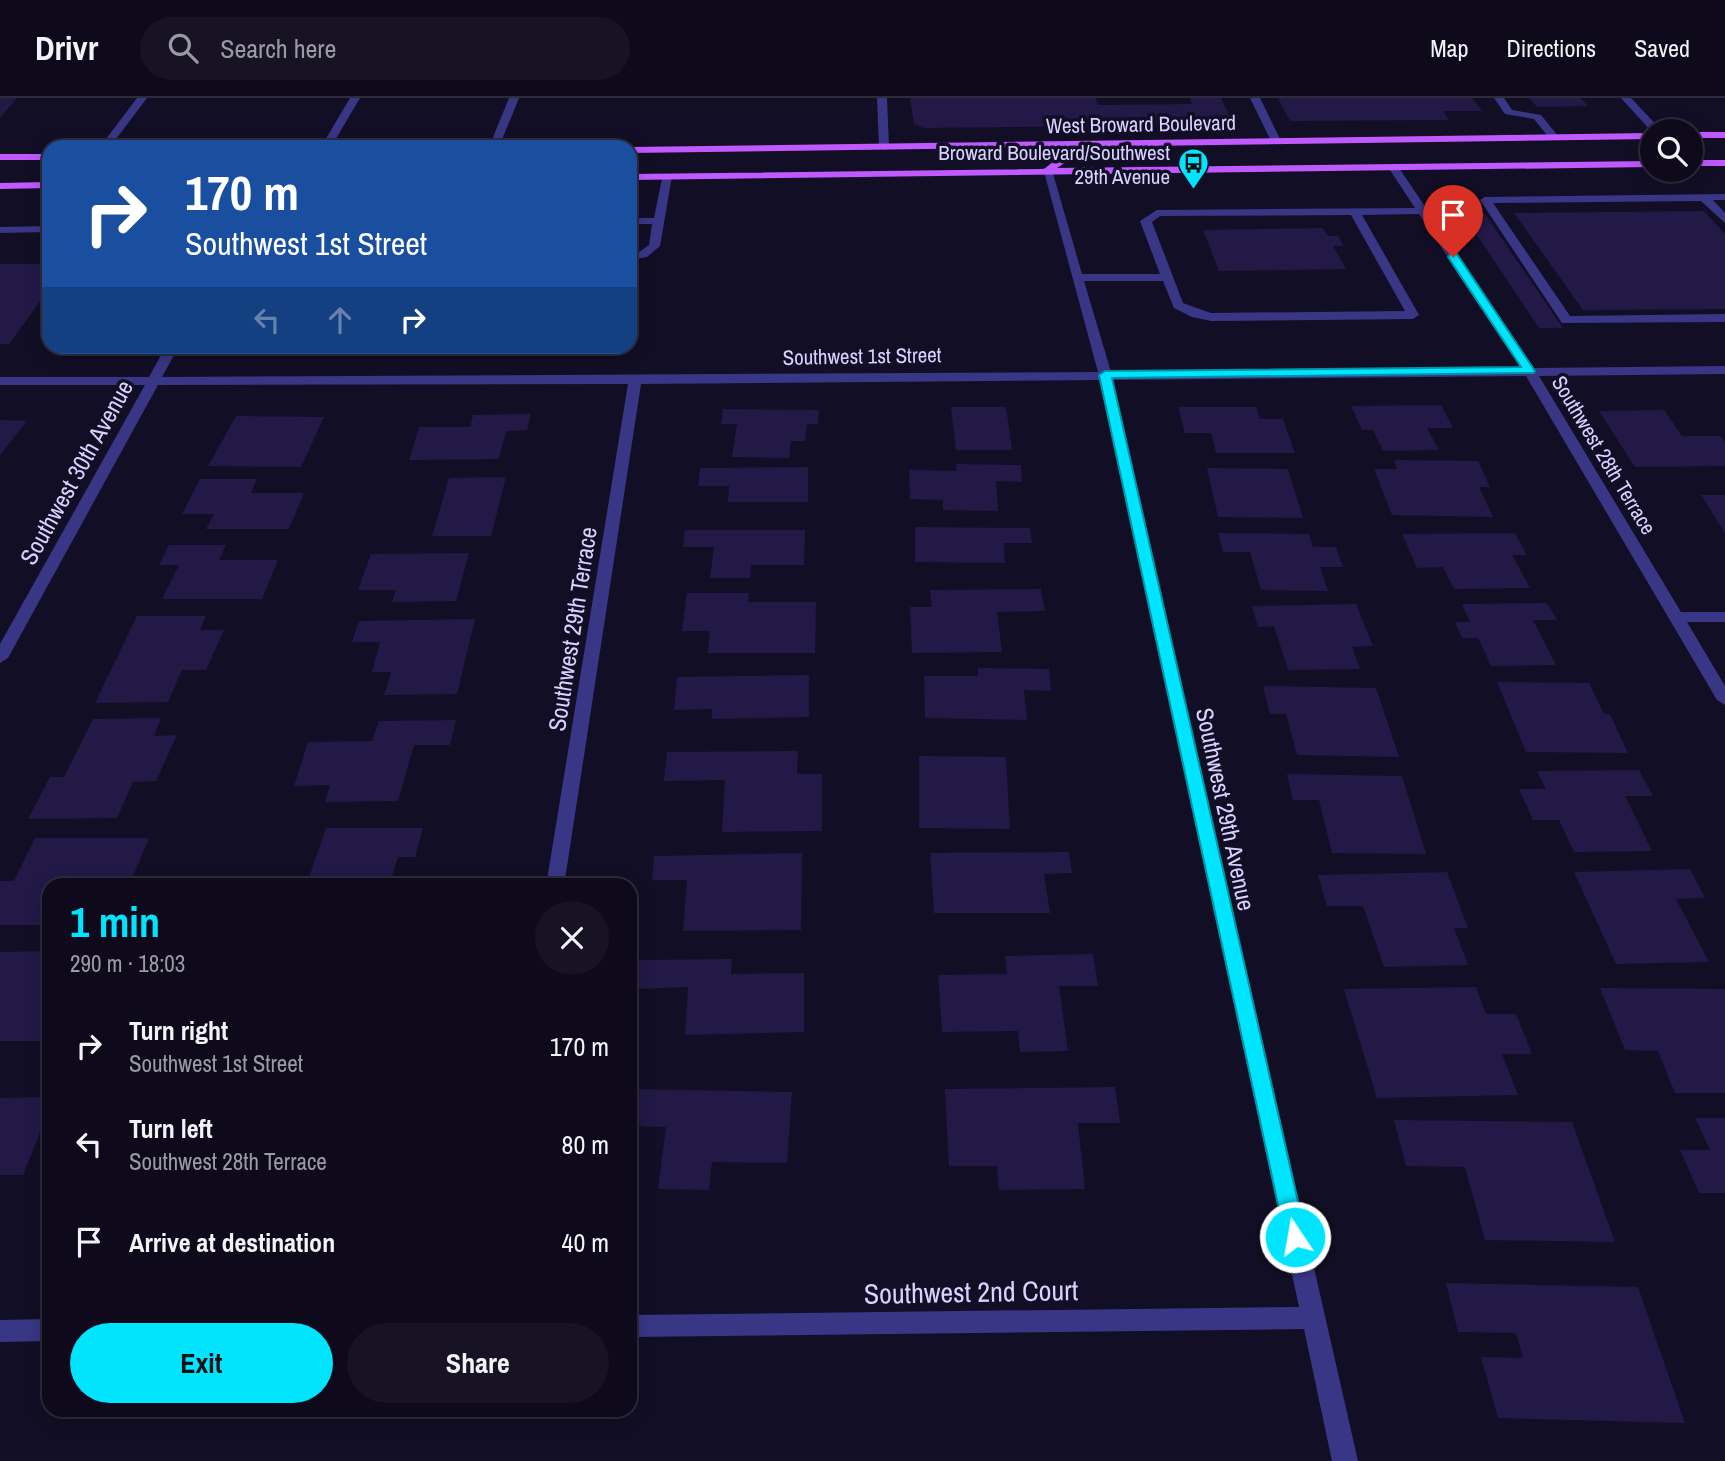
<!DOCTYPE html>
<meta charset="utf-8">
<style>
body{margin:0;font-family:"Archivo Narrow",sans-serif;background:#171325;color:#f1f3f6;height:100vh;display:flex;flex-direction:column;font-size:26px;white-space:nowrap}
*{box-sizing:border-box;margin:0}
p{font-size:23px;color:#9b9aa3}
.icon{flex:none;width:38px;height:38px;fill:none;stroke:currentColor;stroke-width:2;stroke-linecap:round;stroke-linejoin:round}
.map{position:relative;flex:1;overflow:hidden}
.details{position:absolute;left:42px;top:780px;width:595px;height:539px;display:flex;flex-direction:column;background:#0e0a1c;border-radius:21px;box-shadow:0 4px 18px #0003,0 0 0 2px #2e2b3b}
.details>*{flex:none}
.top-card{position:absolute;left:42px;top:42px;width:595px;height:214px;border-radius:21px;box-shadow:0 4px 18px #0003,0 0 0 2px #2e2b3b;background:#1a4fa0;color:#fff;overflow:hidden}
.fabs{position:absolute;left:1640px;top:21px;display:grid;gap:14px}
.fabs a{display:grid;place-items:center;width:63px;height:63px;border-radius:50%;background:#0e0a1c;box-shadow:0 4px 18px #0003,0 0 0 2px #2e2b3b;font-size:35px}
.pin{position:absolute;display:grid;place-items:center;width:60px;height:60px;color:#fff;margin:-72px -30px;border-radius:50% 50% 50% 0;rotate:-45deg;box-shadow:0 0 7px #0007}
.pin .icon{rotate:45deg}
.me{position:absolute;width:77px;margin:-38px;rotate:348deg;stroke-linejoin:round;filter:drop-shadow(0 0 5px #0008)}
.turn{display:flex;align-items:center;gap:24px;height:147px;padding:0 28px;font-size:32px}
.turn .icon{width:91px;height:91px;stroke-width:2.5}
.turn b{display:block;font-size:49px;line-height:60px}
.lanes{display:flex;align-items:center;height:66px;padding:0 28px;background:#0003;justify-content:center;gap:35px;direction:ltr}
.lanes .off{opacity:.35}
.round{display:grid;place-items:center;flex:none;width:74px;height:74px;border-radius:37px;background:#171325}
.summary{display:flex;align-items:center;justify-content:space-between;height:119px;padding:0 28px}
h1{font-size:42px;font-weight:700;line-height:52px;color:#00e4fd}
.button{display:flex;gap:14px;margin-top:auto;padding:14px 28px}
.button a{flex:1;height:80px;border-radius:42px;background:#00e4fd;color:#111;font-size:28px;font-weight:700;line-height:80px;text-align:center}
.button a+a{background:#171325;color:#f1f3f6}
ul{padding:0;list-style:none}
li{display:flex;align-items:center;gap:21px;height:98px;padding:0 28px}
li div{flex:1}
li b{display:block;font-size:26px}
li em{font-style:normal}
header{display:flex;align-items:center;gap:42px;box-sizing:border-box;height:98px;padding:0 35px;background:#0e0a1c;border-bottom:2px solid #2e2b3b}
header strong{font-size:33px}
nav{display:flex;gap:38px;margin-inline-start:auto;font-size:24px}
.search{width:490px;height:63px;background:#171325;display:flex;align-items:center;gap:18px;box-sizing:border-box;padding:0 24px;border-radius:38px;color:#9b9aa3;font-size:26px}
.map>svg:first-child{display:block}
.building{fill:#221947}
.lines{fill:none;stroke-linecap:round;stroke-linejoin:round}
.minor{fill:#393686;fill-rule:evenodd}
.major{fill:#c059ff;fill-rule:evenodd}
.route{fill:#00e4fd;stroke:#0094a4;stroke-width:2}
.labels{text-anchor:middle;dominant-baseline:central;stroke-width:7;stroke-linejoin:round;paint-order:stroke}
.far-street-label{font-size:21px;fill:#d7d2ff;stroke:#120e25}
.far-poi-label{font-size:21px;fill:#d7d2ff;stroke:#120e25;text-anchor:end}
.street-label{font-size:24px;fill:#d7d2ff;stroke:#120e25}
.near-street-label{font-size:28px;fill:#d7d2ff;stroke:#120e25}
</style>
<header>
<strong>Drivr</strong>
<div class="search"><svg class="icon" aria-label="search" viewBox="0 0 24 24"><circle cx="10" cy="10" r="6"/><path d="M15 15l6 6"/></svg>Search here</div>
<nav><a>Map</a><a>Directions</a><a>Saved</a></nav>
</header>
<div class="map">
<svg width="1725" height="1363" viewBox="0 0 1725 1363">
<rect width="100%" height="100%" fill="#120e25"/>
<g class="building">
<path d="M0,0h17l-17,20z"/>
<path d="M910,0h185l3,7 94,-1 -2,-6h31l10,21 -11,6 -297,3 -9,-4z"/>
<path d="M1278,0h194l10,13h-39l6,9 -159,1z"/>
<path d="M1529,0h51l8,8 -51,1z"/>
<path d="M1704,113l21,23v75l-142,1 -69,-97z"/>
<path d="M1463,116h22l78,114h-24z"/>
<path d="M1323,130l5,8h10l6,10h-11l13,23 -127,2 -16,-41z"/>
<path d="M0,166h49v25l-40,55h-9z"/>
<path d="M1441,307l12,23h-26l12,22 -56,1 -10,-21h-11l-11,-24z"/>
<path d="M951,309h55l6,43h-56z"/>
<path d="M1178,309h78l4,12h23l12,34h-79l-5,-20h-26z"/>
<path d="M723,311l96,1 -1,14h-11l-2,17h-14l-2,17 -57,-1 5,-33h-16z"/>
<path d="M1664,312l18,26h38l5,6v24l-90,1 -36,-56z"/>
<path d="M531,316l-4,16 -21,1 -7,28 -90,1 10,-33h51l3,-12z"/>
<path d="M236,318l88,1 -23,50 -93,-1z"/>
<path d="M0,322l27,1 -27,34z"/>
<path d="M1394,362l84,1 12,26h-11l14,30 -101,-2 -18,-46h23z"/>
<path d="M956,366l65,1 1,17 -26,-1 2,30 -55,-1v-10l-33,-1 -1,-29 48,1z"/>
<path d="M808,369v35h-80l1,-16h-31l2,-18z"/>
<path d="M1207,370l81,1 15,49 -85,-1z"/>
<path d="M506,379l-15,59h-59l17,-58z"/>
<path d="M200,381h57l-6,14h53l-15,36h-83l8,-15h-32z"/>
<path d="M1701,397h24v38z"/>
<path d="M915,429l115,1 2,15h-28l1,20 -90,-1z"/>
<path d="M685,432h120l-1,35h-53l-1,13h-40l4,-31h-31z"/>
<path d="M1218,435l91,1 4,13h23l7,20h-23l8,24 -67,-1 -11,-38h-27z"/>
<path d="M1515,435l12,22h-15l18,33 -76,1 -11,-22 -26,1 -15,-34z"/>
<path d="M169,447h57l-7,15h59l-16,39h-100l17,-34h-20z"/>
<path d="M469,455l-13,48 -64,1 4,-12h-38l13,-36z"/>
<path d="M1041,491l4,22 -48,1 5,40 -90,1 -2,-46h22l-2,-17z"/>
<path d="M687,495h62l-1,9h68l-1,51h-107l2,-22h-28z"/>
<path d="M1547,505l10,17h-24l23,45 -65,1 -13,-28h-16l-7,-16h15l-8,-18z"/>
<path d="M1356,506l17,42 -21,1 8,22 -72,1 -14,-44 -16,1 -6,-21z"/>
<path d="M137,518h69l-6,14h24l-18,40h-24l-14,32 -73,1z"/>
<path d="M475,521l-18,75 -73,1 7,-23h-19l8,-30h-28l7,-21z"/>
<path d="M978,570l71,1 2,22 -27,-1 3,30 -102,-2 -1,-42h54z"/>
<path d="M809,577v42l-97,2v-10l-38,1 3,-33z"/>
<path d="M1497,584l92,1 15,31h6l18,39 -102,-1z"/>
<path d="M1263,588l113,2 23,69 -102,-2 -11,-41h-16z"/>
<path d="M161,620l-7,18 23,-1 -21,46 -23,1 -16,36 -89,1 22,-42h14l29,-58z"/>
<path d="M456,622l-6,25h-36l-16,56 -73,1 5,-17 -36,1 14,-44 64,-1 7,-20z"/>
<path d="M798,653l-1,23h25v57l-100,1 3,-52 -61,1 3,-29z"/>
<path d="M919,658l87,1 4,72 -91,-1z"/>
<path d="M1639,672l14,26h-28l27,55 -78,1 -15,-32h-26l-14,-31h27l-9,-18z"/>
<path d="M1287,676l115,2 24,78 -94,-1 -13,-53h-26z"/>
<path d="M326,730h97l-8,29h-17l-9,29h-83z"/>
<path d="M35,740h114l-20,48h-80v39h-49v-44h14z"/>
<path d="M1069,754l3,21 -28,1 6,39h-116l-4,-60z"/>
<path d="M802,755l-1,77 -118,1 4,-51h-35l2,-24z"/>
<path d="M1690,771l15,29 -29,1 33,63 -93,2 -42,-92z"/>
<path d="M1447,774l21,56h-14l14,37 -84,2 -21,-61h-36l-9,-31z"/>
<path d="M49,853v75l-6,15h-43v-89z"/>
<path d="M1093,856l5,32h-39l9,65 -48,1 -2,-21 -76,1 -4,-57 69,-1 -2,-18z"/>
<path d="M732,861l-1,15 73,-1v59l-119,3 3,-48 -53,2 2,-29z"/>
<path d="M1476,889l10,27h30l16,40h-30l16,41 -141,3 -33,-109z"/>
<path d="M1600,890l125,1v104h-50l-17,-42 -33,-1z"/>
<path d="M1115,989l5,36h-42l7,66 -86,1 -2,-24h-48l-4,-77z"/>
<path d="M630,991l162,3 -5,71 -75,-1 -3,28 -51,-1 8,-62 -36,-1z"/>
<path d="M49,999v13l-26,65h-23v-77z"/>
<path d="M1695,1020h30v75h-26l-19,-43h30z"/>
<path d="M1394,1022l178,2 43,120 -130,-2 -20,-73 -59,-1z"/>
<path d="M1446,1185l192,4 47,136 -187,-5 -17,-61 42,1 -7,-25 -58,-1z"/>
</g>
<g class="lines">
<g class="minor">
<path d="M137,0h10l-37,49h-10z"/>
<path d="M350,0h10l-29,49h-10z"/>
<path d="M509,0h10l-20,49h-10z"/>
<path d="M877,0h10l2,49 -5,3 -5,-3z"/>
<path d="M1250,0h10l21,43 -1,2 -9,-2z"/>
<path d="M1494,0h10l8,12 29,5 18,22 -9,2 -16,-20 -29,-5z"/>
<path d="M1621,0h10l31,33 -10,1z"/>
<path d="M1389,67h8l137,203 191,-2v8l-186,2 142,236h44v10h-38l38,64v19l-8,-5 -191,-324 -414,4 246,1081h-26l-28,-132 -674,8v-22l669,-8 -199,-927 -459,4 -77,502h-18l82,-502 -470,1 -150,273 -8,5v-19l145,-259h-145v-8h149l17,-31h13l-17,31 936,-5 -55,-204 9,2 30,104h78l-20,-53 17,-11 258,-2 -27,-41zM1419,116l103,154 -411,4 -27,-91h79l11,27 18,9 19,4 202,-2 6,-4 -57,-100zM1351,117l54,96 -194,2 -28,-10 -31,-81 8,-6z"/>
<path d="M663,76l9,2 -12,70 -13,11 -17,3v-6l9,-2 10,-7 3,-21h-22v-6h24z"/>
<path d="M1725,96v6h-12l12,13v10l-24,-22 -208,2 77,113 155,-2v8l-163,1 -82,-123 5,-3z"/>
<path d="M49,128v6l-49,1v-6z"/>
<path d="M49,1221v22l-49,1v-22z"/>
</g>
<g class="major">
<rect x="1690" y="34" width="35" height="6"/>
<path d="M1652,35v6l-1022,14v-6z"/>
<path d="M1101,50l4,1v4l-39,9 -9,6 595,-7v6l-1022,13v-6l414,-5 14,-11z"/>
<rect x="0" y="56" width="49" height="6"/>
<rect x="1690" y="62" width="35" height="6"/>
<path d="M49,84v6l-49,1v-6z"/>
</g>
</g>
<path class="route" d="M1450,156h7l78,117 -1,2 -422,5 194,859 -3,7 -8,3 -7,-3 -3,-7 -186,-862 6,-4 416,-4 -73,-110z"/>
<defs>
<symbol id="bus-pin" viewBox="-11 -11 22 30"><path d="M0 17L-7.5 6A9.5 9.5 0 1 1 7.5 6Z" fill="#00e4fd" stroke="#120e25"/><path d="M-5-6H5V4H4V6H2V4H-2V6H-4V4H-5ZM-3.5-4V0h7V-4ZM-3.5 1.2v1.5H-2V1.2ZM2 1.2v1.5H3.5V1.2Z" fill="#111"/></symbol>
</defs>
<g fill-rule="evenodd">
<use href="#bus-pin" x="1176" y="48" width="35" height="47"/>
</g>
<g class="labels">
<g class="far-street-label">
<text transform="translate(1141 26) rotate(-1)">West Broward Boulevard</text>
<text transform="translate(862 258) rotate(-1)">Southwest 1st Street</text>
<text transform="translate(1604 357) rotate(59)">Southwest 28th Terrace</text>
</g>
<g class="far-poi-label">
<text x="1170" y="54">Broward Boulevard/Southwest<tspan x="1170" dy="24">29th Avenue</tspan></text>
</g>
<g class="street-label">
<text transform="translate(76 374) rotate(-61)">Southwest 30th Avenue</text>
<text transform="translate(572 531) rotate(-81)">Southwest 29th Terrace</text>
<text transform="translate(1226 711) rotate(78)">Southwest 29th Avenue</text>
</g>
<g class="near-street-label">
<text transform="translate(971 1194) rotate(-1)">Southwest 2nd Court</text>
</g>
</g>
</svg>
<div class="fabs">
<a><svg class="icon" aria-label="search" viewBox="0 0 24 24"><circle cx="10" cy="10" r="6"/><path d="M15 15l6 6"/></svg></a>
</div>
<div class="pin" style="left:1453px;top:159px;background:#d93025"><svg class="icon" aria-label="arrive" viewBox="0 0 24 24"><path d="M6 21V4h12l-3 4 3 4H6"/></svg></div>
<svg class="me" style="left:1295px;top:1139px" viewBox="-20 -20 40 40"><circle r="17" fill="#00e4fd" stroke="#fff" stroke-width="3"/><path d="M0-11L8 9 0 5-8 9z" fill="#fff"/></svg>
<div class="top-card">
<div class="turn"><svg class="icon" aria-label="right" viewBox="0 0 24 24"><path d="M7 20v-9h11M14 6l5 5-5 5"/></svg><div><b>170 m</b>Southwest 1st Street</div></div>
<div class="lanes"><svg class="icon off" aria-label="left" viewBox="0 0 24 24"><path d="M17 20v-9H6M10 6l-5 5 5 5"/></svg><svg class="icon off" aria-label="ahead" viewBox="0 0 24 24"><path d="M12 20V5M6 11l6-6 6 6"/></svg><svg class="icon" aria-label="right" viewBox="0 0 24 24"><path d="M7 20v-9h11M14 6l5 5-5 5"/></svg></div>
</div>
<section class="details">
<div class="summary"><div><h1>1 min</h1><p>290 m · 18:03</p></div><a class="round"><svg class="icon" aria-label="close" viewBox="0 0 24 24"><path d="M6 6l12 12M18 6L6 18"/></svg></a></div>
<ul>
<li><svg class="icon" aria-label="right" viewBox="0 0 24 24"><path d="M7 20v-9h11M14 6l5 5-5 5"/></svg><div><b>Turn right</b><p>Southwest 1st Street</p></div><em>170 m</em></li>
<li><svg class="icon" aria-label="left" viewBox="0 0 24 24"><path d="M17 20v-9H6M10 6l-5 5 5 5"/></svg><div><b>Turn left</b><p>Southwest 28th Terrace</p></div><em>80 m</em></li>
<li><svg class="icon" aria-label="arrive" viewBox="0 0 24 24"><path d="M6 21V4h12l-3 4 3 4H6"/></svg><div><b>Arrive at destination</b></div><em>40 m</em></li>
</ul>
<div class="button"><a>Exit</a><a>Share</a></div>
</section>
</div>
